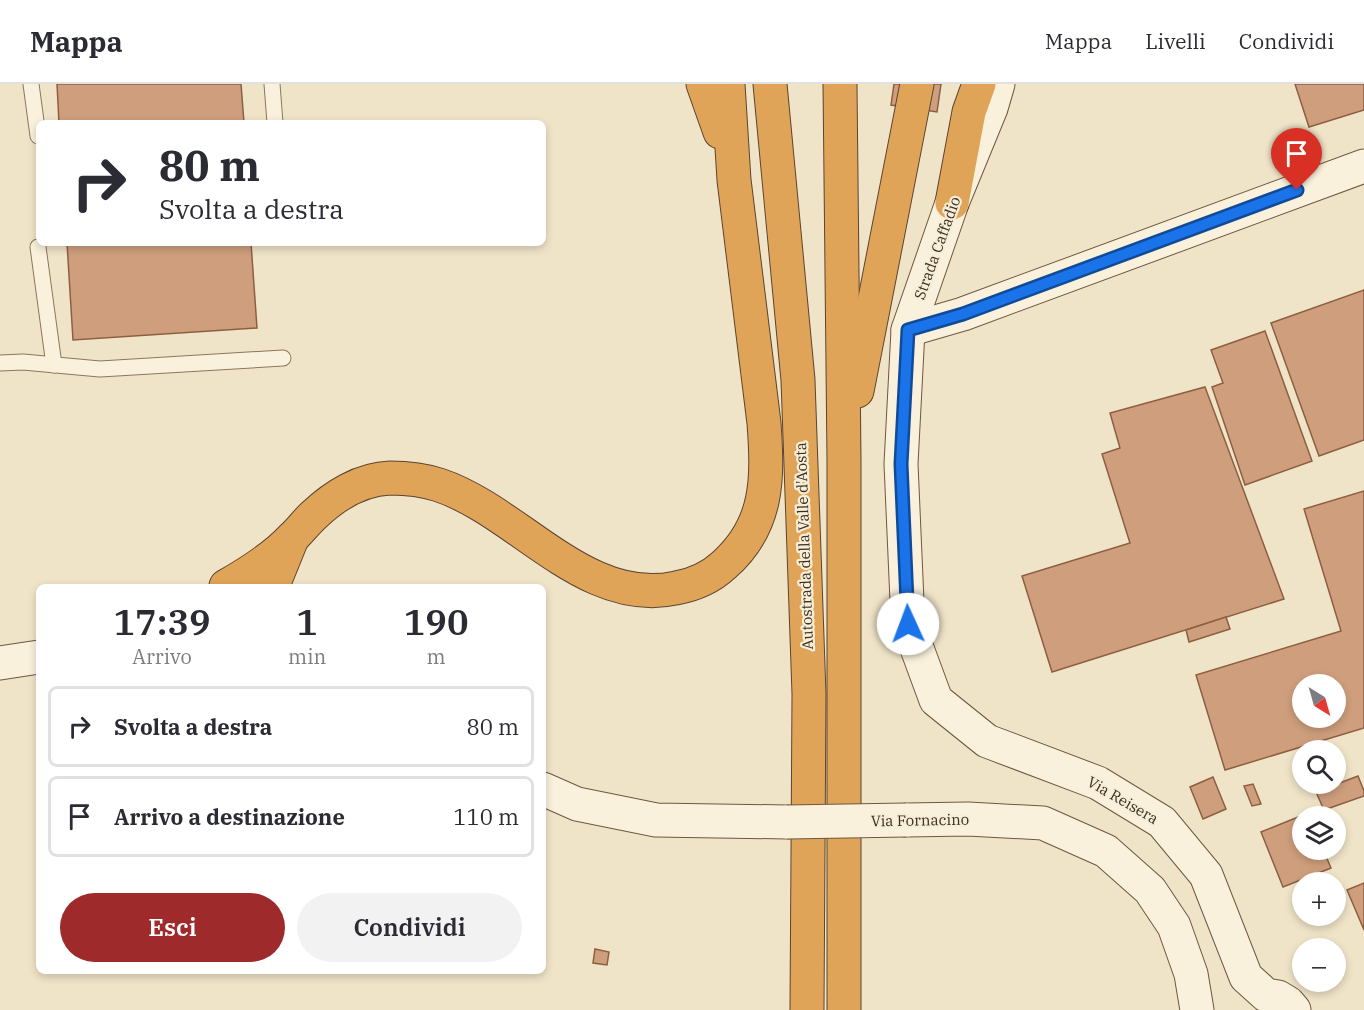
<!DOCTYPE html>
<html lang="it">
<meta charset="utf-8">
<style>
body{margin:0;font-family:"IBM Plex Serif",serif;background:#f2f2f3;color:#2b2b33;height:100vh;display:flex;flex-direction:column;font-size:22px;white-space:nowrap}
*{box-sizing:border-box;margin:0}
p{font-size:20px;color:#7c7c81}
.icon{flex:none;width:33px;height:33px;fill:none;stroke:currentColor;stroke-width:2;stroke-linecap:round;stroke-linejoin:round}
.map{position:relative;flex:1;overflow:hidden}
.details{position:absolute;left:36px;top:500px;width:510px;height:390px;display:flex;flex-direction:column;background:#fff;border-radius:9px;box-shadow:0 3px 9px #0003}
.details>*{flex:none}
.hud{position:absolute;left:36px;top:36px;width:510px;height:126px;border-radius:9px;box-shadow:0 3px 9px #0003;background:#fff;color:#2b2b33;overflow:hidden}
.needle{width:39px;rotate:143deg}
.fabs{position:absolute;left:1292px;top:590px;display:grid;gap:12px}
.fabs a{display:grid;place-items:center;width:54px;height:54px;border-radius:50%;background:#fff;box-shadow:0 3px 9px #0003;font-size:30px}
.pin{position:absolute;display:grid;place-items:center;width:51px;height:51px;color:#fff;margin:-62px -26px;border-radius:50% 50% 50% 0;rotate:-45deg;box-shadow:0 0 6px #0007}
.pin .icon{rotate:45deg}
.me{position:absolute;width:66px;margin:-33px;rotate:358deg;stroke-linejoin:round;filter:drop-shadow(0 0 4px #0008)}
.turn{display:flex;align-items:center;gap:21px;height:126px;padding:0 24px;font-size:27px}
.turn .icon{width:78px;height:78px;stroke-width:2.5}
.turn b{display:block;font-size:42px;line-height:51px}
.eta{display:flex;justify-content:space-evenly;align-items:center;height:102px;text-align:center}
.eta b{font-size:36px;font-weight:600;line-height:42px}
.primary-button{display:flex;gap:12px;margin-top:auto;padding:12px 24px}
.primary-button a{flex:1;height:69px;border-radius:36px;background:#9e2a2b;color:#fff;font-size:24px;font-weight:600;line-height:69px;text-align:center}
.primary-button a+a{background:#f2f2f3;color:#2b2b33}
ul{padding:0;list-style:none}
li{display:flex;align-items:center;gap:18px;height:81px;margin:0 12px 9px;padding:0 12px;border:3px solid #e1e1e2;border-radius:9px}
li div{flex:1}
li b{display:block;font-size:22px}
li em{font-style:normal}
header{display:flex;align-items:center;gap:36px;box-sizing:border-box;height:84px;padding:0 30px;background:#fff;border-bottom:2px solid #e1e1e2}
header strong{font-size:28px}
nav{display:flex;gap:33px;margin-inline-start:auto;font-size:21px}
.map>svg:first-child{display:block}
.building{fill:#cf9f7d;stroke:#8d5f41;stroke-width:1.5;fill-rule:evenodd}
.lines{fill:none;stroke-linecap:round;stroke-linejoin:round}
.lane-casing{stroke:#8d765c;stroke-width:17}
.secondary-casing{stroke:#6f573f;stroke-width:35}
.highway-casing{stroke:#5b4430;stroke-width:35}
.lane{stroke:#faf1dc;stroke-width:15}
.secondary{stroke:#faf1dc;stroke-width:33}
.highway{stroke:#e0a458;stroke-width:33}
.secondary-bridge-casing{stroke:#6f573f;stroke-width:35;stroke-linecap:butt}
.secondary-bridge{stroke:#faf1dc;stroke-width:33}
.route-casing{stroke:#114b97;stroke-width:15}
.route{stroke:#1a73e8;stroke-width:10}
.labels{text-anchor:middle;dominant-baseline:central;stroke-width:4.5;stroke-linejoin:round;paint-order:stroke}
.street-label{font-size:15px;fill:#3d2e20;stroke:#f7eed8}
</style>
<header>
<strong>Mappa</strong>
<nav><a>Mappa</a><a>Livelli</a><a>Condividi</a></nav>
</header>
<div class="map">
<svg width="1364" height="926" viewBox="0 0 1364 926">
<rect width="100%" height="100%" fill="#f0e4c8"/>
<g class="building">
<path d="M57,0h184l3,39h-185z"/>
<path d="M894,0h47l-4,28 -46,-7z"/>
<path d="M1295,0h69v26l-55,17z"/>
<path d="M67,159h184l6,85 -184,12z"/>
<path d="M1364,206v150l-45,16 -48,-133z"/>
<path d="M1265,247l47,130 -67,24 -33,-98 11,-4 -12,-33z"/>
<path d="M1205,303l79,212 -232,73 -30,-96 108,-33 -28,-89 18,-6 -10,-35z"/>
<path d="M1364,407v237l-139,42 -29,-95 145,-44 -37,-122zM1302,600h33v33h-33z"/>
<path d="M1226,533l4,12 -41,13 -3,-12z"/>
<path d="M1358,692l6,15v5l-40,14 -8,-18z"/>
<path d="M1213,693l13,32 -23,10 -13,-32z"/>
<path d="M1253,700l8,20 -9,2 -8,-20z"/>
<path d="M1308,729l1,3h-7v33h21l8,19 -48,19 -22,-55z"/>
<path d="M1364,799v47l-17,-40z"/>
<path d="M595,865l14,3 -2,13 -14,-2z"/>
</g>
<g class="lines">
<defs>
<g id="lane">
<path d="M31,0l7,52"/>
<path d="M272,0l3,39"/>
<path d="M38,163l16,118"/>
<path d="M0,279l23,-1 77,7 183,-11"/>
</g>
<g id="secondary">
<path d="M998,0l-7,24 -39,95 -44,127 -7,134 7,160 28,76 51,41 111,42 64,39 44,53 40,102 20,18 12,2 10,6 6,7"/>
<path d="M908,246l55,-16 401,-148"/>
<path d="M0,579l39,-6"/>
<path d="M543,705l34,15 79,16 131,2"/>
<path d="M906,736l62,-1 75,4 63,28 44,39 24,36 17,48 6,36"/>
</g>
<g id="highway">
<path d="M703,0l17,48"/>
<path d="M770,0l28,296 11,314 -2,316"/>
<path d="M840,0l4,376v550"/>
<path d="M952,119l17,-91 10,-28"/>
<path d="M857,307l60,-307"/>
<path d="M226,502c23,-13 48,-29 66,-48 8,-7 14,-16 22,-23 20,-19 47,-36 76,-37 16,0 34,2 49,7 79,26 147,123 237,103 17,-3 35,-11 48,-23 45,-40 44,-87 40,-142l-30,-243 -6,-96"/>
<path d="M271,502l5,-8 15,-37"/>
</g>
</defs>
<use href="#lane" class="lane-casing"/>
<use href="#secondary" class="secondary-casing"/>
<use href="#highway" class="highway-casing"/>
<use href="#lane" class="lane"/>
<use href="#secondary" class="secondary"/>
<use href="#highway" class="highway"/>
<defs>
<path id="secondary-bridge" d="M787,738l119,-2"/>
</defs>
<use href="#secondary-bridge" class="secondary-bridge-casing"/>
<use href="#secondary-bridge" class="secondary-bridge"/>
</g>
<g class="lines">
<defs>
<path id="route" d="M908,540l-7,-160 7,-134 55,-16 334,-124"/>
</defs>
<use href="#route" class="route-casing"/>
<use href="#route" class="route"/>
</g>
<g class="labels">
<g class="street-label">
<text transform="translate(937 164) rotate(-70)">Strada Caffadio</text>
<text transform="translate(804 462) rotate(-92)">Autostrada della Valle d'Aosta</text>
<text transform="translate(1123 716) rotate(30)">Via Reisera</text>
<text transform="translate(920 736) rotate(-1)">Via Fornacino</text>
</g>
</g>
</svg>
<div class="fabs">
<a><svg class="needle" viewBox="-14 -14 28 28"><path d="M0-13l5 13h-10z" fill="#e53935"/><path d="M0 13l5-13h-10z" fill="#7c7c81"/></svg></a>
<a><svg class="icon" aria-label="search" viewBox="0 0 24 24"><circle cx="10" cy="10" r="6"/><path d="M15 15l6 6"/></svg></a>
<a><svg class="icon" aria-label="layers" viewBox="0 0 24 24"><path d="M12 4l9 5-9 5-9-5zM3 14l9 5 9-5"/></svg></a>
<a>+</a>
<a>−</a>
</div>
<div class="pin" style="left:1297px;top:106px;background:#d93025"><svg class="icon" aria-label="arrive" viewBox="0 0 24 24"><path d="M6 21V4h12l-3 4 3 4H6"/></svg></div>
<svg class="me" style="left:908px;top:540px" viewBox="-20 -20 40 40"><circle r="19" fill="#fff"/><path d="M0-13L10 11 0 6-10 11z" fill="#1a73e8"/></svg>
<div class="hud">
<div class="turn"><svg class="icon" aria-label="right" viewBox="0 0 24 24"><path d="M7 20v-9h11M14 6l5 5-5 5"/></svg><div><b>80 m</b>Svolta a destra</div></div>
</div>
<section class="details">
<div class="eta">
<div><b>17:39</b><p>Arrivo</p></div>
<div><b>1</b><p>min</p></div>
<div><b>190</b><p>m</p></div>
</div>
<ul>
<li><svg class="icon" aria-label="right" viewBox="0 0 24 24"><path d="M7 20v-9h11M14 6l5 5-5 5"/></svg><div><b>Svolta a destra</b></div><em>80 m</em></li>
<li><svg class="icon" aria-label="arrive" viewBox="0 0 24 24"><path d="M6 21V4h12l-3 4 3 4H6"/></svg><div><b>Arrivo a destinazione</b></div><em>110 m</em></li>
</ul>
<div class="primary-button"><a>Esci</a><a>Condividi</a></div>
</section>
</div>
